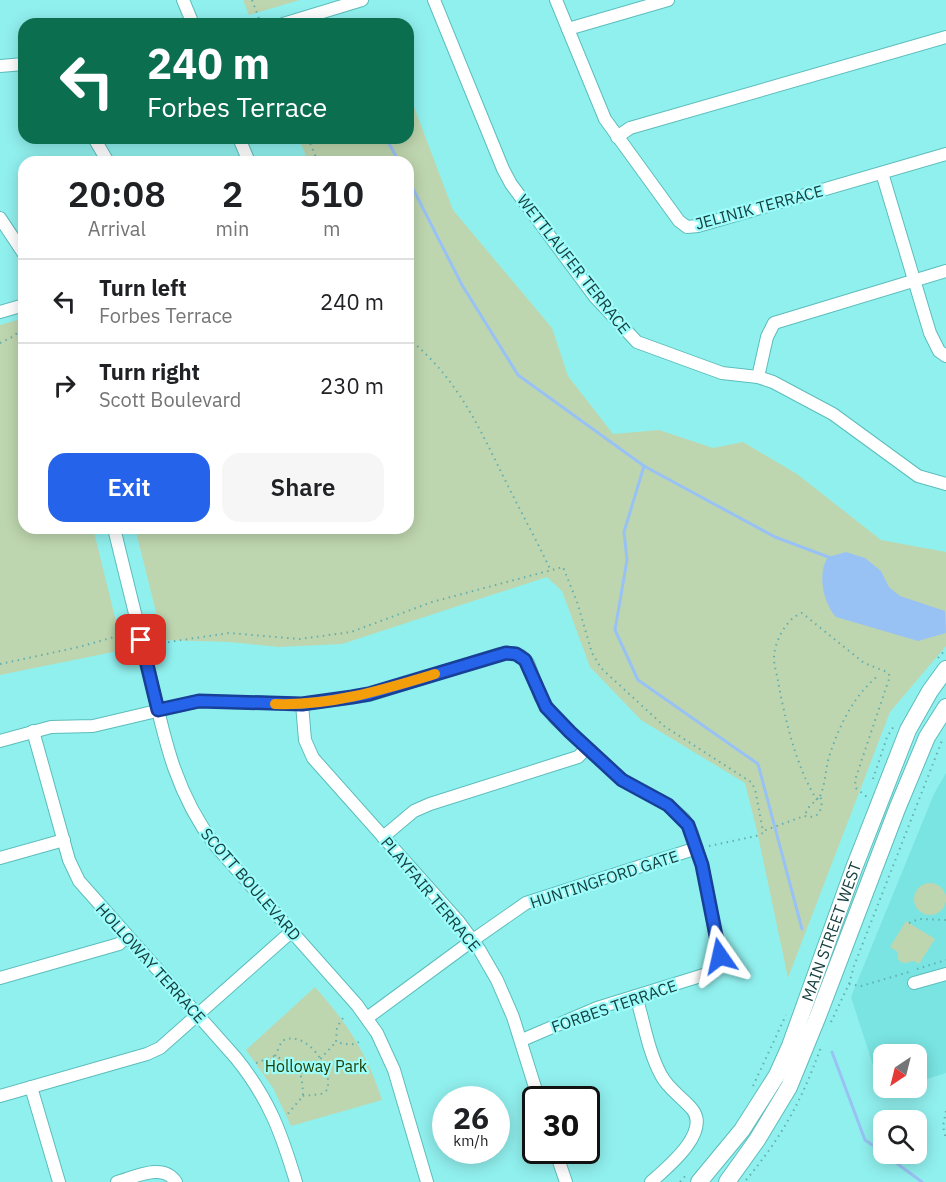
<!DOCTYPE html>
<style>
body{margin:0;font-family:"IBM Plex Sans",sans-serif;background:#f6f6f6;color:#202124;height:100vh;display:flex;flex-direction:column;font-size:22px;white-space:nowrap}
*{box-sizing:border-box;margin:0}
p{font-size:20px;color:#757577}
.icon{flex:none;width:33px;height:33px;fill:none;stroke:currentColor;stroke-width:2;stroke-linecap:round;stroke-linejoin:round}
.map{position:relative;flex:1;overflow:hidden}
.drawer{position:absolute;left:18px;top:156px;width:396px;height:378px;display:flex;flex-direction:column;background:#fff;border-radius:18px;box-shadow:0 3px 15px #0003}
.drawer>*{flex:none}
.top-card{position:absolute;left:18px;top:18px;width:396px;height:126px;border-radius:18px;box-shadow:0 3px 15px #0003;background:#0b6e4f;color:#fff;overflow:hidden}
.needle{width:39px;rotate:215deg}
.tools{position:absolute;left:873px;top:1044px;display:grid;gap:12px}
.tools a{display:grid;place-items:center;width:54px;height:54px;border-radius:12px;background:#fff;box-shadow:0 3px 15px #0003;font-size:30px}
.speed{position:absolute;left:432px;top:1086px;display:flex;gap:12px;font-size:30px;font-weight:700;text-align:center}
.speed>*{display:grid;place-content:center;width:78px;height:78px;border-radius:50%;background:#fff;box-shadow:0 3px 15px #0003;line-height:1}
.speed small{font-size:15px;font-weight:400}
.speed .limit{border:3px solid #111;border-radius:9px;background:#fff;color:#111}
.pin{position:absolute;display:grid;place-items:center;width:51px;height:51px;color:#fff;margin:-26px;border-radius:12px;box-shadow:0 3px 9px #0006}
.me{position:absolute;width:66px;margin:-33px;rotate:349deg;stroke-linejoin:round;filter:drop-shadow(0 0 4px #0008)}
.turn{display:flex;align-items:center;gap:21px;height:126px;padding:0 30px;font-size:27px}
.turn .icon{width:78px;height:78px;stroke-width:2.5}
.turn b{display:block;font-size:42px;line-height:51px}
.eta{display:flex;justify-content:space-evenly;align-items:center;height:102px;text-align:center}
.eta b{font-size:36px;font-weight:600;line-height:42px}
.cta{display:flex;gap:12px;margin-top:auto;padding:12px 30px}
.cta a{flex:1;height:69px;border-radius:18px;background:#2563eb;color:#fff;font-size:24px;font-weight:600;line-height:69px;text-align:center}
.cta a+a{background:#f6f6f6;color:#202124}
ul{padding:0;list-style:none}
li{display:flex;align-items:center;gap:18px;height:84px;padding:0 30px;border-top:2px solid #e0e0e0}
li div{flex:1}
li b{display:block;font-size:22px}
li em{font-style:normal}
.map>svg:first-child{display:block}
.built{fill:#79e4e2}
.green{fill:#bed6af}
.water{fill:#99c2f4}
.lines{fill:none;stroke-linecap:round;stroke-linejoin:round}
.stream{stroke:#99c2f4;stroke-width:3}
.minor-casing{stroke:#5cbdbc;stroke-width:14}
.major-casing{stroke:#5cbdbc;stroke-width:18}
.path{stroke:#63afae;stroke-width:2;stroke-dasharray:1.5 4.5;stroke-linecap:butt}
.minor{stroke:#fff;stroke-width:12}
.major{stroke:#fff;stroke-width:16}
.route-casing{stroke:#184099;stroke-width:15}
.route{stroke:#2563eb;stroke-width:10}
.slow{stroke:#f59e0b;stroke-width:10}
.labels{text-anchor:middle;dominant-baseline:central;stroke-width:4.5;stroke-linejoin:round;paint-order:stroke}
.street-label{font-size:16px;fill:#174040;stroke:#9dfdfb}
.park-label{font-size:16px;fill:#213f03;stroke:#9dfdfb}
</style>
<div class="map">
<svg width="946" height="1182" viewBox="0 0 946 1182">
<rect width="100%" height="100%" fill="#90f0ee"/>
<path class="built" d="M946,773v300l-29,9 -1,-28h-32v34h15l-17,5 -31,-96 83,-203z"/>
<g class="green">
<path d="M243,0h57l-51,15z"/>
<path d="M408,91l45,119 99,118 16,48 45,58 46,-4 54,18 30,-6 54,32 84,66 65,12v94l-56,66 -102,266 -31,-147 -12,-48 -104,-63 -51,-53 -28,-76 -15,-14 -205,67 -63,3 -49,-5 -67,-2 -28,-112h273v-366h-100l-9,-24h109z"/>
<path d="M24,318v210h69l30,122 -123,25v-350z"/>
<circle cx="930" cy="899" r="16"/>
<path d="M906,921l29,18 -16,25 -5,-3c-7,1 -11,5 -16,-2v-7l-8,-5z"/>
<path d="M315,987c32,36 52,66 67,113l-91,26 -18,-38 -27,-38z"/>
</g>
<path class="water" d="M846,552l19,6 16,13 8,16 11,9 45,15 1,22 -28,8 -82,-24c-13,-14 -19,-44 -8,-60z"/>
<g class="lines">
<g class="stream">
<path d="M386,138l13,24"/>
<path d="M408,179l54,106 56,90 126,91 131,71 56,21"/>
<path d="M644,466l-20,66 3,28 -12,70 23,50 120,84 44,165"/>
<path d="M832,1052l33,88 19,13"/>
<path d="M884,1154l38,28"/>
</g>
<defs>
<g id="minor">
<path d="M183,0l10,24"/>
<path d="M434,0l69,169 8,15 84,113 42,45 85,31 36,4 15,5 60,32 85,62 28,8"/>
<path d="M556,0l49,119 74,102 8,6 11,-1 248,-72"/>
<path d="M283,24l79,-24"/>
<path d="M568,29l100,-29"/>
<path d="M0,66l24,-2"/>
<path d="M617,137l13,-9 316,-91"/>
<path d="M94,138l14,24"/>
<path d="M239,138l10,24"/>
<path d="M882,173l48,160 9,18 7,5"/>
<path d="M0,218l24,36"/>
<path d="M0,312l24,-7"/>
<path d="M758,377l9,-40 7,-14 172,-52"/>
<path d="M114,528c11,46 23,92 34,139 15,65 25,123 67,178l142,160 20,28 17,37 33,112"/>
<path d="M302,704l3,36 8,18 146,164 20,27 18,31 16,37 26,83"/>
<path d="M33,731l36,129 10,21 157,177c33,41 45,74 60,124"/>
<path d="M0,741l51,-14 42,-1 106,-25 103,3 67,-9 131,-41 12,-1 9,3 7,7 13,35 14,20 67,62 46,25 16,14 8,14 10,32 18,91 -4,12 -9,6 -110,34 -75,32"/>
<path d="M383,837l31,-26 16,-7 148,-47 9,-9"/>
<path d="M0,858l64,-18"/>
<path d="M0,978l119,-34 8,-8"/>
<path d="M914,983l32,-9"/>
<path d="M636,996c8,26 12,55 25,79 7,14 21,22 31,34 19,23 -24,58 -41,73"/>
<path d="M367,1018l106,-78 53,-37 171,-55"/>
<path d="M31,1087l28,95"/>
<path d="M0,1096l147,-42 13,-6 132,-117"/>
<path d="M555,1150l11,32"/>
<path d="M117,1182c18,-5 46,-20 59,0"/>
</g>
<g id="major">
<path id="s1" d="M699,1182l43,-52 35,-55 13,-29 64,-178 54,-138 22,-39 16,-22"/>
<path d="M727,1182l30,-42 32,-53 29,-71 79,-207 30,-72 19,-30"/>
</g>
</defs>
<use href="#minor" class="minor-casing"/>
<use href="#major" class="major-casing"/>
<g class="path">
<path d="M252,0l9,24"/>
<path d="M308,138l10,24"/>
<path d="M408,338c52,43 71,90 100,148 14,28 29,55 42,83"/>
<path d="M0,343l12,-6 12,-9"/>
<path d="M162,643l67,-10 71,6 51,-7 81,-30 131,-35 14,35 15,51 9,15 63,58 87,56 4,7 8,42"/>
<path d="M938,658l8,-9"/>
<path d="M0,664l79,-17 42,-12"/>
<path d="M873,779l14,-42 7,-11"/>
<path d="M820,796c6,-13 5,-28 10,-42 10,-30 24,-59 49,-79"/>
<path d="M817,800c-21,-33 -32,-81 -39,-119 -1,-7 -4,-15 -4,-23 0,-15 12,-40 28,-45l62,50 23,9 3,4 -35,104 1,8 11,9"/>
<path d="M709,846l47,-10 7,-3v-2l41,-15 10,1c8,-5 9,-13 6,-21l-11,11 -5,9"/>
<path d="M909,923l10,-4 27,1"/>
<path d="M917,969l29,-9"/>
<path d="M849,984l12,2 48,-14"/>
<path d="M343,1018l-6,9 -1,15c8,2 16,4 23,0"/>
<path d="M831,1022l18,-38 5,-18 89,-228"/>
<path d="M275,1056l7,-15c23,-13 52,27 45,49l-6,4 -18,2"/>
<path d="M256,1063l19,-7c25,11 27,13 28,40l-17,20"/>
<path d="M301,1073l20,-15 15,-16"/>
<path d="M753,1086l33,-71"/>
<path d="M946,1111l-3,15 3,13"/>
<path d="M746,1180c36,-43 56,-80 75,-133"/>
<path d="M680,1182l7,-8"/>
</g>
<use href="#minor" class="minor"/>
<use href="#major" class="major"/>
</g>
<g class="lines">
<defs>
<path id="route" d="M141,640l17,70 41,-9 103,3 50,-7 17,-3 137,-41 10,1 9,6 21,47 24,25 52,48 46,25 20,20 14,40 18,91"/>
</defs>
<use href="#route" class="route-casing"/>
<use href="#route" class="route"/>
<path class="slow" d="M275,704c56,2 107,-14 160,-30"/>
</g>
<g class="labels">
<g class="street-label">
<text transform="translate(759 207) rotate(-15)">JELINIK TERRACE</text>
<text transform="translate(574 264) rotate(52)">WETTLAUFER TERRACE</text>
<text transform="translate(604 879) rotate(-18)">HUNTINGFORD GATE</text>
<text transform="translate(251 884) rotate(49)">SCOTT BOULEVARD</text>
<text transform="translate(431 894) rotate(50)">PLAYFAIR TERRACE</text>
<text stroke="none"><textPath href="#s1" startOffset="286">MAIN STREET WEST</textPath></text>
<text transform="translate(151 963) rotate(48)">HOLLOWAY TERRACE</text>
<text transform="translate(614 1006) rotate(-19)">FORBES TERRACE</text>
</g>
<g class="park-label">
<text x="316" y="1066">Holloway Park</text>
</g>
</g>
</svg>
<div class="tools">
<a><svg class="needle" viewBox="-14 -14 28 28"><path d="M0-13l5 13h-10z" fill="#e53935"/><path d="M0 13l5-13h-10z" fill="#757577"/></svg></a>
<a><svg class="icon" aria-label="search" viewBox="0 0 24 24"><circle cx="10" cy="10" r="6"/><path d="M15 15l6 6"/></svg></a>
</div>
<div class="speed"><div>26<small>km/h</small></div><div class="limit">30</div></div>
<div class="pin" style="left:141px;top:640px;background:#d93025"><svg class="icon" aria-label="arrive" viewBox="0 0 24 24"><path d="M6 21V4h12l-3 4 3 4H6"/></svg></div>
<svg class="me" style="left:720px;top:956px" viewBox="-20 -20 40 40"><path d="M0-17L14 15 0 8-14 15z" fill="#2563eb" stroke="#fff" stroke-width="4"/></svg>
<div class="top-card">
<div class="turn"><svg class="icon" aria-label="left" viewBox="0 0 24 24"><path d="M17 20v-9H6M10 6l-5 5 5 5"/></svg><div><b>240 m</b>Forbes Terrace</div></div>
</div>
<section class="drawer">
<div class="eta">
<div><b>20:08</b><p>Arrival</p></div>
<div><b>2</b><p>min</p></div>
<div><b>510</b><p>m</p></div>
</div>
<ul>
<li><svg class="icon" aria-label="left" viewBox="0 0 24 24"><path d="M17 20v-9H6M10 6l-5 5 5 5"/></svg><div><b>Turn left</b><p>Forbes Terrace</p></div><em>240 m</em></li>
<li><svg class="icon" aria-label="right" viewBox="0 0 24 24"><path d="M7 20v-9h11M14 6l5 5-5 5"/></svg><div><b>Turn right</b><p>Scott Boulevard</p></div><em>230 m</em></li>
</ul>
<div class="cta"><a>Exit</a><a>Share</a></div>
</section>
</div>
